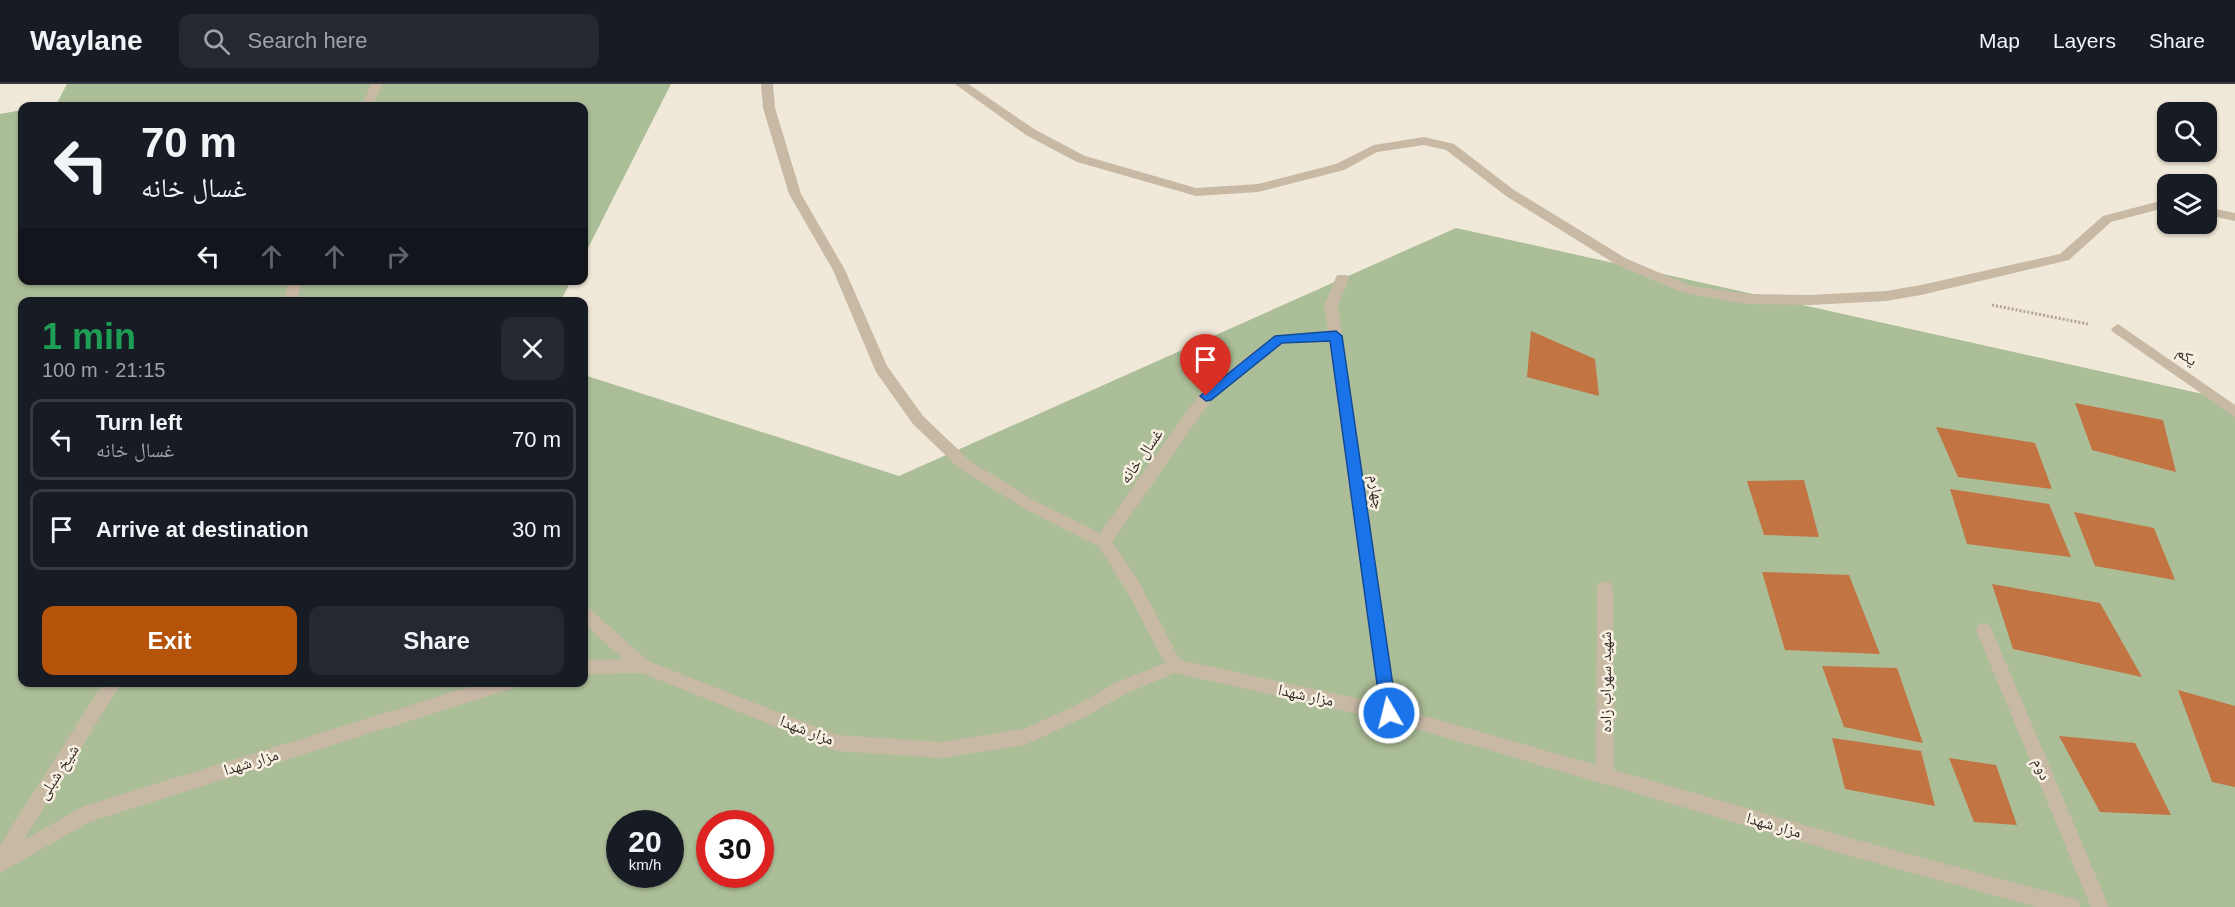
<!DOCTYPE html>
<meta charset="utf-8">
<style>
body{margin:0;font-family:Helvetica,"Noto Naskh Arabic",sans-serif;background:#242831;color:#f1f3f6;height:100vh;display:flex;flex-direction:column;font-size:22px;white-space:nowrap}
*{box-sizing:border-box;margin:0}
p{font-size:20px;color:#9ea1a6}
.icon{flex:none;width:33px;height:33px;fill:none;stroke:currentColor;stroke-width:2;stroke-linecap:round;stroke-linejoin:round}
.map{position:relative;flex:1;overflow:hidden}
.sheet{position:absolute;left:18px;top:213px;width:570px;height:390px;display:flex;flex-direction:column;background:#171b24;border-radius:12px;box-shadow:0 2px 4px #0004}
.sheet>*{flex:none}
.guide{position:absolute;left:18px;top:18px;width:570px;height:183px;border-radius:12px;box-shadow:0 2px 4px #0004;background:#171b24;color:#f1f3f6;overflow:hidden}
.controls{position:absolute;left:2157px;top:18px;display:grid;gap:12px}
.controls a{display:grid;place-items:center;width:60px;height:60px;border-radius:12px;background:#171b24;box-shadow:0 2px 4px #0004;font-size:30px}
.speed{position:absolute;left:606px;top:726px;display:flex;gap:12px;font-size:30px;font-weight:700;text-align:center}
.speed>*{display:grid;place-content:center;width:78px;height:78px;border-radius:50%;background:#171b24;box-shadow:0 2px 4px #0004;line-height:1}
.speed small{font-size:15px;font-weight:400}
.speed .limit{border:9px solid #d22;background:#fff;color:#111}
.pin{position:absolute;display:grid;place-items:center;width:51px;height:51px;color:#fff;margin:-62px -26px;border-radius:50% 50% 50% 0;rotate:-45deg;box-shadow:0 0 6px #0007}
.pin .icon{rotate:45deg}
.me{position:absolute;width:66px;margin:-33px;rotate:352deg;stroke-linejoin:round;filter:drop-shadow(0 0 4px #0008)}
.turn{display:flex;align-items:center;gap:21px;height:126px;padding:0 24px;font-size:27px}
.turn .icon{width:78px;height:78px;stroke-width:2.5}
.turn b{display:block;font-size:42px;line-height:51px}
.lanes{display:flex;align-items:center;height:57px;padding:0 24px;background:#0003;justify-content:center;gap:30px;direction:ltr}
.lanes .off{opacity:.35}
.round{display:grid;place-items:center;flex:none;width:63px;height:63px;border-radius:12px;background:#242831}
.headline{display:flex;align-items:center;justify-content:space-between;height:102px;padding:0 24px}
h1{font-size:36px;font-weight:600;line-height:45px;color:#1e9e55}
.cta{display:flex;gap:12px;margin-top:auto;padding:12px 24px}
.cta a{flex:1;height:69px;border-radius:12px;background:#b45309;color:#fff;font-size:24px;font-weight:600;line-height:69px;text-align:center}
.cta a+a{background:#242831;color:#f1f3f6}
ul{padding:0;list-style:none}
li{display:flex;align-items:center;gap:18px;height:81px;margin:0 12px 9px;padding:0 12px;border:3px solid #363941;border-radius:12px}
li div{flex:1}
li b{display:block;font-size:22px}
li em{font-style:normal}
header{display:flex;align-items:center;gap:36px;box-sizing:border-box;height:84px;padding:0 30px;background:#171b24;border-bottom:2px solid #363941}
header strong{font-size:28px}
nav{display:flex;gap:33px;margin-inline-start:auto;font-size:21px}
.search{width:420px;height:54px;background:#242831;display:flex;align-items:center;gap:15px;box-sizing:border-box;padding:0 21px;border-radius:12px;color:#9ea1a6;font-size:22px}
.map>svg:first-child{display:block}
.green{fill:#acbe98;fill-rule:evenodd}
.building{fill:#c27443}
.lines{fill:none;stroke-linecap:round;stroke-linejoin:round}
.path{stroke:#b3a38f;stroke-width:3;stroke-dasharray:2 2;stroke-linecap:butt}
.minor{fill:#c7b9a4;fill-rule:evenodd}
.route{fill:#1a73e8;stroke:#114b97;stroke-width:1.5}
.labels{text-anchor:middle;dominant-baseline:central;stroke-width:5;stroke-linejoin:round;paint-order:stroke}
.street-label{font-size:16px;fill:#332c26;stroke:#f8f1e3}
</style>
<header>
<strong>Waylane</strong>
<div class="search"><svg class="icon" aria-label="search" viewBox="0 0 24 24"><circle cx="10" cy="10" r="6"/><path d="M15 15l6 6"/></svg>Search here</div>
<nav><a>Map</a><a>Layers</a><a>Share</a></nav>
</header>
<div class="map">
<svg width="2235" height="823" viewBox="0 0 2235 823">
<rect width="100%" height="100%" fill="#f0e8d8"/>
<g class="green">
<path d="M67,0h604l-87,172v-150h-539l11,-1z"/>
<path d="M22,26v170l549,1 -11,21h-538v380h562v-307l315,101 557,-248 756,168 23,15v496h-2235v-793zM620,740h50v50h-50zM710,740h50v50h-50z"/>
</g>
<g class="building">
<path d="M1531,247l64,28 4,37 -72,-19z"/>
<path d="M2075,319l88,17 13,52 -84,-22z"/>
<path d="M1936,343l99,16 17,46 -94,-12z"/>
<path d="M1804,396l15,57 -55,-2 -17,-54z"/>
<path d="M1950,405l99,15 22,53 -104,-13z"/>
<path d="M2074,428l80,16 21,52 -80,-14z"/>
<path d="M1762,488l87,3 31,79 -95,-4z"/>
<path d="M1992,500l108,19 42,74 -129,-28z"/>
<path d="M1822,582l75,2 26,75 -79,-16z"/>
<path d="M2178,606l57,16v81l-23,-5z"/>
<path d="M2059,652l76,7 36,72 -71,-3z"/>
<path d="M1832,654l89,13 14,55 -90,-17z"/>
<path d="M1949,674l47,7 21,60 -43,-3z"/>
</g>
<g class="lines">
<path class="path" d="M1992,221l96,19"/>
<g class="minor">
<path d="M371,0h12l-11,22h-10z"/>
<path d="M761,0h12l2,24 26,86 44,76 42,96 36,50 47,45 67,41 63,31 101,-141 73,-56 54,-4 -4,-26 13,-31h10l2,3 -11,28 59,402 199,57 1,-177 2,-5 6,-2 6,2 2,5 1,182 236,68 221,60 7,2 2,7h-43l-187,-51 -461,-135 -214,-48 -48,20 -40,23 -62,29 -83,13 -105,-7 -195,-78 -58,1v-14l39,-1 -39,-35v-17l6,2 58,52 189,74 105,7 81,-13 52,-23 40,-23 50,-20 -40,-75 -27,-42 -71,-36 -67,-41 -47,-45 -37,-52 -43,-102 -44,-76 -26,-86zM1329,257l50,362 -199,-43 -43,-82 -25,-36 99,-142 71,-56z"/>
<path d="M955,0h13l66,45 51,27 111,32 62,-4 78,-20 38,-19 50,-8 30,7 60,46 113,69 64,27 56,8 63,1 76,-4 35,-6 139,-31 43,-38 65,-17v8l-57,15 -42,38 -148,35 -35,6 -76,4 -63,-1 -63,-11 -67,-28 -111,-69 -60,-46 -22,-5 -47,7 -33,18 -86,22 -62,4 -119,-34 -51,-27z"/>
<path d="M2206,123l29,6v8l-29,-6z"/>
<path d="M290,196h13l-7,22h-13z"/>
<path d="M2118,240l117,81v12l-122,-85 -2,-3z"/>
<path d="M1984,539l6,2 2,5 117,277h-18l-115,-277 2,-5z"/>
<path d="M104,598h18l-98,158 60,-34 401,-124h34l-2,5 -6,2 -422,133 -89,51v-28z"/>
</g>
</g>
<path class="route" d="M1336,247l6,5 55,377 -3,5 -5,2 -5,-2 -3,-5 -51,-372 -48,2 -71,57 -5,1 -6,-5 75,-60z"/>
<g class="labels">
<g class="street-label">
<text transform="translate(2187 272) rotate(36)">یکم</text>
<text transform="translate(1141 372) rotate(-55)">غسال خانه</text>
<text transform="translate(1377 408) rotate(82)">چهارم</text>
<text transform="translate(1605 598) rotate(-90)">شهید سهراب زاده</text>
<text transform="translate(1306 611) rotate(12)">مزار شهدا</text>
<text transform="translate(807 646) rotate(21)">مزار شهدا</text>
<text transform="translate(251 678) rotate(-17)">مزار شهدا</text>
<text transform="translate(2042 685) rotate(67)">دوم</text>
<text transform="translate(58 688) rotate(-57)">شیخ شبلی</text>
<text transform="translate(1774 741) rotate(16)">مزار شهدا</text>
</g>
</g>
</svg>
<div class="controls">
<a><svg class="icon" aria-label="search" viewBox="0 0 24 24"><circle cx="10" cy="10" r="6"/><path d="M15 15l6 6"/></svg></a>
<a><svg class="icon" aria-label="layers" viewBox="0 0 24 24"><path d="M12 4l9 5-9 5-9-5zM3 14l9 5 9-5"/></svg></a>
</div>
<div class="speed"><div>20<small>km/h</small></div><div class="limit">30</div></div>
<div class="pin" style="left:1206px;top:312px;background:#d93025"><svg class="icon" aria-label="arrive" viewBox="0 0 24 24"><path d="M6 21V4h12l-3 4 3 4H6"/></svg></div>
<svg class="me" style="left:1389px;top:629px" viewBox="-20 -20 40 40"><circle r="17" fill="#1a73e8" stroke="#fff" stroke-width="3"/><path d="M0-11L8 9 0 5-8 9z" fill="#fff"/></svg>
<div class="guide">
<div class="turn"><svg class="icon" aria-label="left" viewBox="0 0 24 24"><path d="M17 20v-9H6M10 6l-5 5 5 5"/></svg><div><b>70 m</b>غسال خانه</div></div>
<div class="lanes"><svg class="icon" aria-label="left" viewBox="0 0 24 24"><path d="M17 20v-9H6M10 6l-5 5 5 5"/></svg><svg class="icon off" aria-label="ahead" viewBox="0 0 24 24"><path d="M12 20V5M6 11l6-6 6 6"/></svg><svg class="icon off" aria-label="ahead" viewBox="0 0 24 24"><path d="M12 20V5M6 11l6-6 6 6"/></svg><svg class="icon off" aria-label="right" viewBox="0 0 24 24"><path d="M7 20v-9h11M14 6l5 5-5 5"/></svg></div>
</div>
<section class="sheet">
<div class="headline"><div><h1>1 min</h1><p>100 m · 21:15</p></div><a class="round"><svg class="icon" aria-label="close" viewBox="0 0 24 24"><path d="M6 6l12 12M18 6L6 18"/></svg></a></div>
<ul>
<li><svg class="icon" aria-label="left" viewBox="0 0 24 24"><path d="M17 20v-9H6M10 6l-5 5 5 5"/></svg><div><b>Turn left</b><p>غسال خانه</p></div><em>70 m</em></li>
<li><svg class="icon" aria-label="arrive" viewBox="0 0 24 24"><path d="M6 21V4h12l-3 4 3 4H6"/></svg><div><b>Arrive at destination</b></div><em>30 m</em></li>
</ul>
<div class="cta"><a>Exit</a><a>Share</a></div>
</section>
</div>
